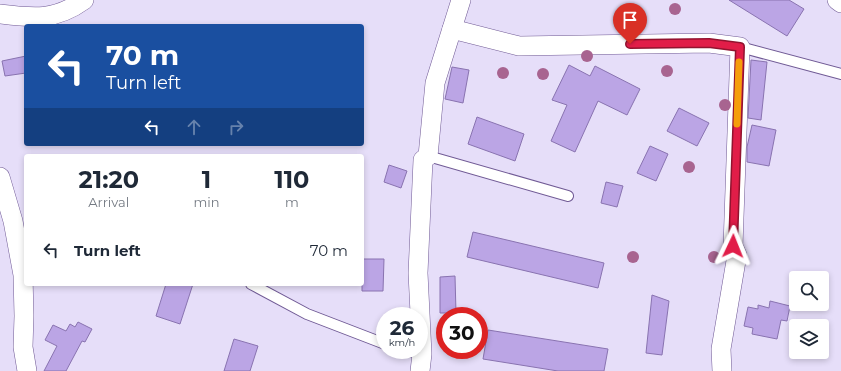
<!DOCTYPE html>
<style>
body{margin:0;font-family:Montserrat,sans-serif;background:#f6f6f7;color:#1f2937;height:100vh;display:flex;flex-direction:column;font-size:15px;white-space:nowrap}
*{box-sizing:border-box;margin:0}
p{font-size:13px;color:#747a83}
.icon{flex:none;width:22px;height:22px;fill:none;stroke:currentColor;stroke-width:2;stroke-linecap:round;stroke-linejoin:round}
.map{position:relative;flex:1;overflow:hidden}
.details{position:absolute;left:24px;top:154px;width:340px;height:132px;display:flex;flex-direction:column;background:#fff;border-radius:4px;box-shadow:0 2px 6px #0003}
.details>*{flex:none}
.banner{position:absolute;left:24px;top:24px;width:340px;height:122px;border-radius:4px;box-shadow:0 2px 6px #0003;background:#1a4fa0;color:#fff;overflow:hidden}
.fabs{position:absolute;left:789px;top:271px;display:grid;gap:8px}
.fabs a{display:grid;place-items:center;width:40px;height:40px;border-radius:4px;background:#fff;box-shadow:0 2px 6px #0003;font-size:20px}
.speed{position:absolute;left:376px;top:307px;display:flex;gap:8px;font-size:20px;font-weight:700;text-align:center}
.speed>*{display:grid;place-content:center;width:52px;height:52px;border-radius:50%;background:#fff;box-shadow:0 2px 6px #0003;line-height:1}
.speed small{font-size:10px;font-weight:400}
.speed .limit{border:6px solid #d22;background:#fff;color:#111}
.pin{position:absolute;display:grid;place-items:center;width:34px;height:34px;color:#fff;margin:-41px -17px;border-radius:50% 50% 50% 0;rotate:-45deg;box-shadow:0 0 4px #0007}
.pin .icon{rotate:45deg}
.me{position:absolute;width:44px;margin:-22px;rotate:2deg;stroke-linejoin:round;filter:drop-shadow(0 0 3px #0008)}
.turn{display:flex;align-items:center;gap:14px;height:84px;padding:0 16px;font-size:18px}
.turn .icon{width:52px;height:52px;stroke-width:2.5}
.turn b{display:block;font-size:28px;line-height:34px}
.lanes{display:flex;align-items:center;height:38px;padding:0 16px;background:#0003;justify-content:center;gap:20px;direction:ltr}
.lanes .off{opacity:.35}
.eta{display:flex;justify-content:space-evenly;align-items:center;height:68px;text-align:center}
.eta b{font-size:24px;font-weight:700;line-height:28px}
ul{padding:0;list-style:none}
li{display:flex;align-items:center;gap:12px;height:56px;padding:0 16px}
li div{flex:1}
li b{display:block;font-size:15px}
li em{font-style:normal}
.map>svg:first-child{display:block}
.building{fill:#bba5e5;stroke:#8973b0}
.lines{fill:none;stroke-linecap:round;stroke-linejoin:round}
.service-casing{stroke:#705a95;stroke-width:12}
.minor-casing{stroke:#705a95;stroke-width:20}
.service{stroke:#fff;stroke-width:10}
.minor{stroke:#fff;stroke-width:19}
.tree{fill:#a86490}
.route-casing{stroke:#92132f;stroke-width:10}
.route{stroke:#e11d48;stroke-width:7}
.slow{stroke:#f59e0b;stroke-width:7}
</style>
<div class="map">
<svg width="841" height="371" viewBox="0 0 841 371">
<rect width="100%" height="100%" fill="#e6def9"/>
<g class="building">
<path d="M729,0h60l15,9 -17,27z"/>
<path d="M26,56v17l-21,3 -3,-15z"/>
<path d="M751,60l16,2 -6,58 -13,-2z"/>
<path d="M569,65l21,11 5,-10 45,23 -13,26 -29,-14 -23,51 -24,-11 16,-36 -15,-5z"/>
<path d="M452,67l17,3 -6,33 -18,-4z"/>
<path d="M679,108l30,15 -12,23 -30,-15z"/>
<path d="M477,117l47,17 -9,27 -47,-17z"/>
<path d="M752,125l24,5 -7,36 -22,-4v-15z"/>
<path d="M650,146l18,8 -12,27 -19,-8z"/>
<path d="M389,165l18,6 -6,17 -17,-6z"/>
<path d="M606,182l17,4 -6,21 -16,-4z"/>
<path d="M473,232l131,31 -6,25 -131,-31z"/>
<path d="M362,259h22l-1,32h-21z"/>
<path d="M455,276l1,37h-16v-36z"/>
<path d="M166,284h27l-13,40 -24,-8z"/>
<path d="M652,295l17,6 -7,54 -16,-2z"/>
<path d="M770,301l20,5 -3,15 -6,-1 -4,19 -25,-5 1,-6 -9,-2 4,-19 10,2v-4l11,3z"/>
<path d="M78,322l14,7 -7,13 -3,-1 -16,30h-22l13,-25 -12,-6 8,-15 13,6 4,-7 5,3z"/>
<path d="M488,330l120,19 -4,22h-46l-75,-12z"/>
<path d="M234,339l24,7 -8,25h-26z"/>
</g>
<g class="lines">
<defs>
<g id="service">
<path d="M740,47l101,27"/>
<path d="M428,156l140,40"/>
<path d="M251,284l56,30 78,30"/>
<path d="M403,350l19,4"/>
</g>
<g id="minor">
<path d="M837,0l4,3"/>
<path d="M0,14c33,4 55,7 84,-14"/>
<path d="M452,29l67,17 190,-3 31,4 -7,199 4,9 -16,94 1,22"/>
<path d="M0,177l13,44 10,54 1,41 -1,31 4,24"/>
<path d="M420,371l2,-17 -4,-81 5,-113 5,-4 7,-73 26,-83"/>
</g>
</defs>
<use href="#service" class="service-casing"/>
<use href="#minor" class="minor-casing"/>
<use href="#service" class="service"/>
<use href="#minor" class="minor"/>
</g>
<g class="tree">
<circle cx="675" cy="9" r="6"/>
<circle cx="587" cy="56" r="6"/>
<circle cx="667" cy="71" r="6"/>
<circle cx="503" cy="73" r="6"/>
<circle cx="543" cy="74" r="6"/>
<circle cx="725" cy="105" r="6"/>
<circle cx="689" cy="167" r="6"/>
<circle cx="633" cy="257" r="6"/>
<circle cx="714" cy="257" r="6"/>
</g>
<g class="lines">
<defs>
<path id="route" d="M630,44l79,-1 31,4 -7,199"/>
</defs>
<use href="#route" class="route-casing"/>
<use href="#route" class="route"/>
<path class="slow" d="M737,124l2,-62"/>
</g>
</svg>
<div class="fabs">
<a><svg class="icon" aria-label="search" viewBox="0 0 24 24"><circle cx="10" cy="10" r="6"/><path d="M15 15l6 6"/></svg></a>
<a><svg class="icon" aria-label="layers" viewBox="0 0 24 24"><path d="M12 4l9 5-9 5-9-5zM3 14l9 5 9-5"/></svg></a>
</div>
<div class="speed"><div>26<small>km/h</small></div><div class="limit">30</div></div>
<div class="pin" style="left:630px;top:44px;background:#d93025"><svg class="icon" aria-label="arrive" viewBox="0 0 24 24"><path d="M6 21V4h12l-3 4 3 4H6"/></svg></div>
<svg class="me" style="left:733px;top:246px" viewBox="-20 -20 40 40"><path d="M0-17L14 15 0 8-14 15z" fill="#e11d48" stroke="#fff" stroke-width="4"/></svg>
<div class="banner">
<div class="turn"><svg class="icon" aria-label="left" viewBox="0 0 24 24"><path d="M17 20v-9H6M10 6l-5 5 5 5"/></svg><div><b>70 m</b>Turn left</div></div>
<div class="lanes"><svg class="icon" aria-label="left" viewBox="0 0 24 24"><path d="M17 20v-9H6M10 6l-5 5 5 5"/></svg><svg class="icon off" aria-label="ahead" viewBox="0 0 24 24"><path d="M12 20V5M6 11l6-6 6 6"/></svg><svg class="icon off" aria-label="right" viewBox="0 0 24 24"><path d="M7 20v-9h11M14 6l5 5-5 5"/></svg></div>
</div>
<section class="details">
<div class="eta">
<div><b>21:20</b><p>Arrival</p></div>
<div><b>1</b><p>min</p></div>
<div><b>110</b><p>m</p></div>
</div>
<ul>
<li><svg class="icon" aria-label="left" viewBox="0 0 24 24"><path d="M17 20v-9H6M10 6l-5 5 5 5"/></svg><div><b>Turn left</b></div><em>70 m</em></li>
</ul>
</section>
</div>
